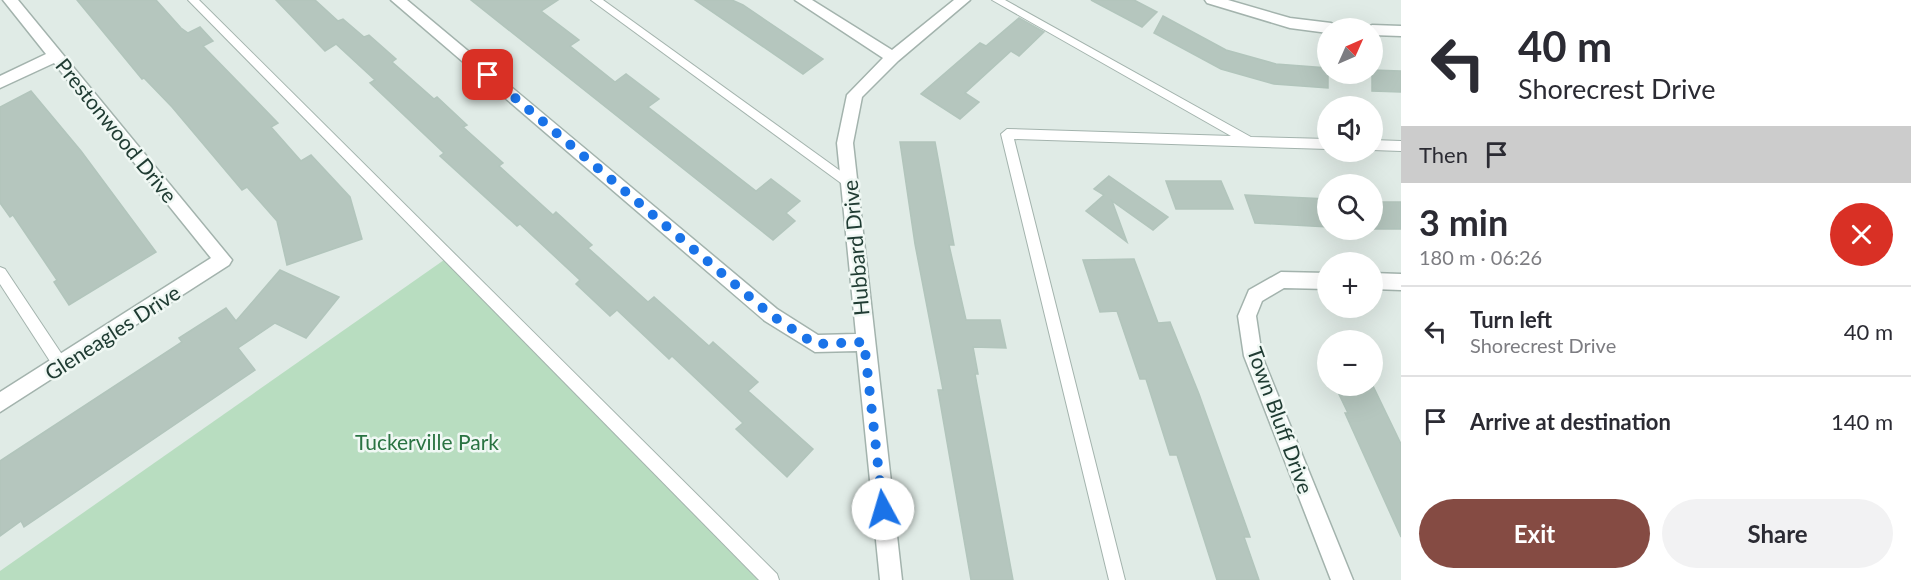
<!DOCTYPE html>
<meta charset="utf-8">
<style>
body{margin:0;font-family:Lato,sans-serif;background:#f2f2f3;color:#2b2b33;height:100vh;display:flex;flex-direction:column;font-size:22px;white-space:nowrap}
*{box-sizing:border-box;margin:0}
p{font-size:20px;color:#7c7c81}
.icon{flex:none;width:33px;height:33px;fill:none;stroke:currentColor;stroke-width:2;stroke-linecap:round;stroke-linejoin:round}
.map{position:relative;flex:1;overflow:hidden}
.sheet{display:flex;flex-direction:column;background:#fff;width:510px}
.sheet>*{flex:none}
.top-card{background:#fff;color:#2b2b33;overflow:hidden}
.needle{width:39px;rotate:45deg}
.controls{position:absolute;left:1317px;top:18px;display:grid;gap:12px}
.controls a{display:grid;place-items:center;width:66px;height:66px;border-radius:50%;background:#fff;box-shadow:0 6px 24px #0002;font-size:30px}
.pin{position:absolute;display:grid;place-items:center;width:51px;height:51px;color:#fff;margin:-26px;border-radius:12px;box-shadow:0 3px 9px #0006}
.me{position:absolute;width:66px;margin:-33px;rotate:354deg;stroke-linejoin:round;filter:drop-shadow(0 0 4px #0008)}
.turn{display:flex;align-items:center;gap:21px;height:126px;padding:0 18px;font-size:27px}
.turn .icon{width:78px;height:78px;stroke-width:2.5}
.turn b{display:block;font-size:42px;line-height:51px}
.then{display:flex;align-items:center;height:57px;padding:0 18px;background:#0003;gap:12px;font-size:22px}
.round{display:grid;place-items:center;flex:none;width:63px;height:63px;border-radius:32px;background:#f2f2f3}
.head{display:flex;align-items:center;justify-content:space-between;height:102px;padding:0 18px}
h1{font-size:36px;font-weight:700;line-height:45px}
.primary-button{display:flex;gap:12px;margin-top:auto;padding:12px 18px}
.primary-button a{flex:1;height:69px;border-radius:36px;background:#854b43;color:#fff;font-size:24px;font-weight:700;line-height:69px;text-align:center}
.primary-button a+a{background:#f2f2f3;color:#2b2b33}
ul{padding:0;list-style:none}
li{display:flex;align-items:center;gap:18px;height:90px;padding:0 18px;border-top:2px solid #e1e1e2}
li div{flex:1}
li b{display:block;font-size:22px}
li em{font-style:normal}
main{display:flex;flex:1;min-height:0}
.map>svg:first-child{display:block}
.green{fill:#b8ddc0}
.building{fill:#b5c6be;stroke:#b2c5bc;stroke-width:1.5}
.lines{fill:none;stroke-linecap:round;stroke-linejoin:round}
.lane-casing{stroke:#a3b3ad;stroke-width:2}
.street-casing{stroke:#a3b3ad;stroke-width:3}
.lane{fill:#fff;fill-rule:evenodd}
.street{fill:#fff;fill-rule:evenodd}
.route{stroke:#1a73e8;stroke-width:10;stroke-dasharray:0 18}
.labels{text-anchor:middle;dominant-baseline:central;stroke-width:5;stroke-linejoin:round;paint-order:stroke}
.street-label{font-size:21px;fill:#203c33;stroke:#f0f8f4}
.park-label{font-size:21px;fill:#2a7342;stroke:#f0f8f4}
</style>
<main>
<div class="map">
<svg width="1401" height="580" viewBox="0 0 1401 580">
<rect width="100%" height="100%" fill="#e0ebe6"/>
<path class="green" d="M444,260l314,320h-758v-9z"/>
<g class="building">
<path d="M77,0h79l25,28 7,5 12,-6 13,14 -10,5 75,77 -7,4 30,34 10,-6 39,42 12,42 -75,26 -10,-44 -30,-34 -5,3 -70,-83 -28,-29 -2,1z"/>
<path d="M276,0h39l23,21 5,-2 21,18 5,-2 27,24 -4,3 42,37 3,-2 30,28 -4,2 40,36 -4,3 54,49 3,-3 36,33 -4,3 60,54 6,-5 55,49 4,-4 45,40 -10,9 65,58 -26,28 -51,-48 7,-6 -71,-67 -3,3 -52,-49 -7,6 -34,-32 4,-4 -60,-56 -3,2 -77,-70 4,-3 -74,-70 5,-3 -39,-36 -11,7z"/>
<path d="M471,0h87l-17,11 38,29 -9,6 45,36 11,-8 33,25 -11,8 108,84 15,-12 29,22 -14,12 9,8 -22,19z"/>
<path d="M695,0h37l11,5 80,54 -20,15z"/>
<path d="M1091,0h43l23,12 -15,15z"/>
<path d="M1163,16l63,34 50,14 52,4v20l-54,-4 -53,-15 -67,-36z"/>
<path d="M1019,18l25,14 -25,24 -8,-5 -46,42 14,9 -19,17 -39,-25 59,-51 6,3z"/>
<path d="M1372,70l29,1v21l-29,-1z"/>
<path d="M31,91l50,60 75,101 -87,53 -15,-23 3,-2 -44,-65 -3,2 -10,-14v-96z"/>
<path d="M900,142h35l19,103h-5l17,75h34l6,28 -33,-1 5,27h-3l38,206h-42l-33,-190h5l-28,-146z"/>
<path d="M1109,176l59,41 -15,13 -41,-29 15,41 -41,-31 18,-16 -10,-6z"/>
<path d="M1166,181h55l12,28h-57z"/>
<path d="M1245,195l83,4v28l-73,-4z"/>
<rect x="1372" y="202" width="29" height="27"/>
<path d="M1134,259l24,64 12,-1 29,72 51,143h-6l15,43h-42l-40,-125h-7l-24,-76h-6l-23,-68 -17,1 -17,-52z"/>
<path d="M280,270l59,27 -33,41 -31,-15 -37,25 17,22 -231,157 -3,-6 -21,15v-75l182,-119 -3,-4 47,-30 10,13z"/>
<path d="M1335,386h38l28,58v93l-56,-124h3z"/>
</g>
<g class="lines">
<defs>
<g id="lane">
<path d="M188,0h11l578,574 2,6h-20z"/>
<path d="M591,0h12l250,180 2,3 -2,3h-8z"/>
<path d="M992,0h13l246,137 77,2v10l-314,-10 111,441h-16l-108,-446 6,-5 224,7z"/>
<path d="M1372,140l29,1v10l-29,-1z"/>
<path d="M0,267l5,2 60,90 2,5 -2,5 -5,2 -5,-2 -55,-85z"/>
</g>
<g id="street">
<path d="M3,0h15l214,260 -3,5 -229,147v-20l211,-134 -157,-195 -54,25v-12l46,-22z"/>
<path d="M391,0h16l370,309 41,26 38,-1 -19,-191 10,-48 36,-37 -88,-58h17l80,50 62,-50h16l-72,61 -36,36 -9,46 49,437h-22l-23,-229 -42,1 -50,-31z"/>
<path d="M1205,0h23l62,18 41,5 7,5h-10v5l-38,-5 -83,-25z"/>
<path d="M1372,25l29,1v10l-29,-1v-7h-6z"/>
<path d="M1281,272l47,1v16l-44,-1 -22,13 -6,15 6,40 91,224h-22l-87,-224 -6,-40 11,-26z"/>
<path d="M1372,273l29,1v16l-29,-1z"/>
</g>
</defs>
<use href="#lane" class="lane-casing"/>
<use href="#street" class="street-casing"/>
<use href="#lane" class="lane"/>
<use href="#street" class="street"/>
</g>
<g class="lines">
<path class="route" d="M488,75l283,240 44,29 49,-2 19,167"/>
</g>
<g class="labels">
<g class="street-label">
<text transform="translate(117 130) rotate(51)">Prestonwood Drive</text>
<text transform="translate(855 248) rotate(-95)">Hubbard Drive</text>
<text transform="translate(112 332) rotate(-33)">Gleneagles Drive</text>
<text transform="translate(1281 420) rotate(70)">Town Bluff Drive</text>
</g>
<g class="park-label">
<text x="427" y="441">Tuckerville Park</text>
</g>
</g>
</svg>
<div class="controls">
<a><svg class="needle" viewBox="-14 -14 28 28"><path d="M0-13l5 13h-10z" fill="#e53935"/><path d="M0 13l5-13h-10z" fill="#7c7c81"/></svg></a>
<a><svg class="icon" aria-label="sound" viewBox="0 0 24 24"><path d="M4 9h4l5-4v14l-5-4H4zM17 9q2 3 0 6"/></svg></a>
<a><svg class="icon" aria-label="search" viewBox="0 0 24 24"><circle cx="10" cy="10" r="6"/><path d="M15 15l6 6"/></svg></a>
<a>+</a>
<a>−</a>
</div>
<div class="pin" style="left:488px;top:75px;background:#d93025"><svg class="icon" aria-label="arrive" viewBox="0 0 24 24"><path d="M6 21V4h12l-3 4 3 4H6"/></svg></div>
<svg class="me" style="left:883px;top:509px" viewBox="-20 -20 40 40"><circle r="19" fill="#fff"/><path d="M0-13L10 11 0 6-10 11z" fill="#1a73e8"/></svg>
</div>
<section class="sheet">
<div class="top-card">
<div class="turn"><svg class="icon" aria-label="left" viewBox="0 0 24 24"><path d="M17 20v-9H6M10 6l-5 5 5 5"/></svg><div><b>40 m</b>Shorecrest Drive</div></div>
<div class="then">Then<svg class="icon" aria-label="arrive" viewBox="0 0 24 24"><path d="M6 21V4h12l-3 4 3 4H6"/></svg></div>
</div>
<div class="head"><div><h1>3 min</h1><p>180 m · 06:26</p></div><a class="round" style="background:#d93025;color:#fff"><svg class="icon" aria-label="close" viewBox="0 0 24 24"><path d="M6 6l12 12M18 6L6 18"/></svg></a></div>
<ul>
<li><svg class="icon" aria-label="left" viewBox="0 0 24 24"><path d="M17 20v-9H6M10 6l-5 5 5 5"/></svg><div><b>Turn left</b><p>Shorecrest Drive</p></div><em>40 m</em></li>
<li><svg class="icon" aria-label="arrive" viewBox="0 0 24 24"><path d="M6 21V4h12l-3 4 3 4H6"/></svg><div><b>Arrive at destination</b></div><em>140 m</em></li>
</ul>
<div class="primary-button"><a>Exit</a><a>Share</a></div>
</section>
</main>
